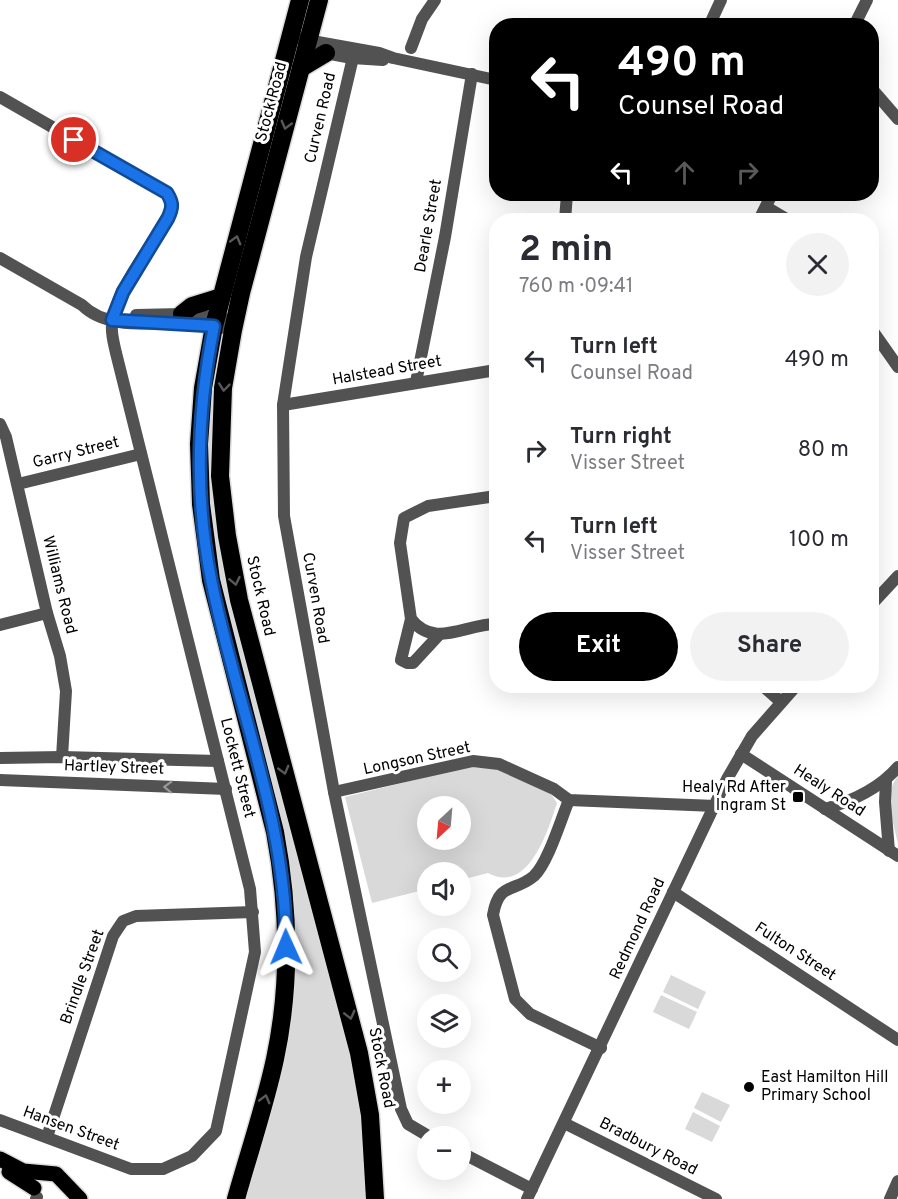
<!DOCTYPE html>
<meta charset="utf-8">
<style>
body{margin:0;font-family:Overpass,sans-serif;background:#f2f2f3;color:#2b2b33;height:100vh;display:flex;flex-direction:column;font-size:22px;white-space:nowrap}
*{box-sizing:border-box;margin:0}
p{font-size:20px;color:#7c7c81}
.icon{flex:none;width:33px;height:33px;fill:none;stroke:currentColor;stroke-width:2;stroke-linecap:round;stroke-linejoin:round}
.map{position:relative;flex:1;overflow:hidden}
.details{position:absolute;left:489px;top:213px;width:390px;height:480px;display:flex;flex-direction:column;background:#fff;border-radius:24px;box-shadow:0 6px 24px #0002}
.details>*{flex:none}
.guide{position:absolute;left:489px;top:18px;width:390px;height:183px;border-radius:24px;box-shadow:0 6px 24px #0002;background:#000;color:#fff;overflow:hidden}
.needle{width:39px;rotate:206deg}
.tools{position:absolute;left:417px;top:796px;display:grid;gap:12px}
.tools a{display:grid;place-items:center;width:54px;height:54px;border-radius:50%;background:#fff;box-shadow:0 6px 24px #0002;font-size:30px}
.pin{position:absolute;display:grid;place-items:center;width:51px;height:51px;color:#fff;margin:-26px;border:3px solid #fff;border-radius:50%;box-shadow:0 2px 6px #0007}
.me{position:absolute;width:66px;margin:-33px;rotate:359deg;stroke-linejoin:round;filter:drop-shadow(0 0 4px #0008)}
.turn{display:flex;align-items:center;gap:21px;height:126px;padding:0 30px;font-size:27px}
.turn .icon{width:78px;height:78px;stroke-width:2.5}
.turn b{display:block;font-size:42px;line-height:51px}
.lanes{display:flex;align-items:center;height:57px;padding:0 30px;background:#0003;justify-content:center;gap:30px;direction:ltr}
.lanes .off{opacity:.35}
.round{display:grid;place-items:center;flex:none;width:63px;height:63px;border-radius:32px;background:#f2f2f3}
.overview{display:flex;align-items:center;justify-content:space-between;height:102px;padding:0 30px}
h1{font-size:36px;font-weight:700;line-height:45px}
.primary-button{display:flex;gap:12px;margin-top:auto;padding:12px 30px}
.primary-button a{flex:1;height:69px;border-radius:36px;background:#000;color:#fff;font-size:24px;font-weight:700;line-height:69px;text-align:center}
.primary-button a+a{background:#f2f2f3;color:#2b2b33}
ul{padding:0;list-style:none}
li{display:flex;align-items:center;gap:18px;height:90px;padding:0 30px}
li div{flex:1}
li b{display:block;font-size:22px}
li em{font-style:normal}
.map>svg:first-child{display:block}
.green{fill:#d9d9d9;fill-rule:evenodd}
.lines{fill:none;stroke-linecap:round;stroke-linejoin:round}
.major-casing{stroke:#dbdbdb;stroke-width:18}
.highway-casing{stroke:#dbdbdb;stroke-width:21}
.minor{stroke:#525252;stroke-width:12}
.major{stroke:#000;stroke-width:15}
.highway{stroke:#000;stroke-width:18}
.oneway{stroke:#595959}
.oneway2{stroke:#979797}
.route-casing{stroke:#114b97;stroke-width:15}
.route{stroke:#1a73e8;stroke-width:10}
.poi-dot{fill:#000;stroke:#fff;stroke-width:2}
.labels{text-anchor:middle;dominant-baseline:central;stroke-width:6;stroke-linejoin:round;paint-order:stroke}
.street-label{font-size:16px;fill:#000;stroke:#fff}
.poi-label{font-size:16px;fill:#000;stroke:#fff;text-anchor:end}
</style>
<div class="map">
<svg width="898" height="1199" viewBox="0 0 898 1199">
<rect width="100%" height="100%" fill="#fff"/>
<g class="green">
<path d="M222,337l-8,121 147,636 8,105h-126l50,-267 -75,-351 -14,-125 13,-118z"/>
<path d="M467,767l28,1 56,26 6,9c-9,28 -29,92 -69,70l-27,7 -1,-7h-32l-1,16 -55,14 -27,-106zM428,807h32v33h-32z"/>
<path d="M898,776v68c-4,-21 -16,-50 0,-68z"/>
<path d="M671,975l35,17 -8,17 -35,-17z"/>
<path d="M661,995l36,17 -8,17 -36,-17z"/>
<path d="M702,1092l28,13 -9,17 -27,-14z"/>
<path d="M693,1112l27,14 -8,16 -27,-13z"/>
</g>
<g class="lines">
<defs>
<g id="major">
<path d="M0,1159l23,12 33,3 24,25"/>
<path d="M9,1172l25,16"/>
</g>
<g id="highway">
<path d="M319,0l-78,293 -8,37 -10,58 -3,88 7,60 12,64 120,453 11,62 5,84"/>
<path d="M301,68l25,-15"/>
<path d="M182,314l10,-8 29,-9"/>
<path d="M236,1199c13,-47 29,-93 39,-140 16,-75 14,-152 0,-227l-64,-252 -10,-76 -2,-60 4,-56 11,-62 86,-326"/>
</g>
</defs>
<use href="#major" class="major-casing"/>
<use href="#highway" class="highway-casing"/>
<g class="minor">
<path d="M709,26l12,-26"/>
<path d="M854,26l13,-26"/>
<path d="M301,39l78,14 14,5 103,22"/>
<path d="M411,48l11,-29 13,-19"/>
<path d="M355,49l-49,208 -23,148 1,111 50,276 67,317 7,15 22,13"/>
<path d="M320,52l32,6 31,2"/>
<path d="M872,89l26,30"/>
<path d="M0,97l167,96c6,10 6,14 1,25 -16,26 -55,77 -56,107 -1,9 2,19 4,28l134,536 5,63 -39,179 -24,25 -29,13h-32l-131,-49"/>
<path d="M766,207l22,13"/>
<path d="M565,220l2,-26"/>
<path d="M759,220l13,-26"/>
<path d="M0,258l82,47c24,24 65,18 97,18 14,0 29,2 42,5"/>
<path d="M136,315l46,-1 41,4"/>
<path d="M872,330l26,37"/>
<path d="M416,382l29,-145 27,-163"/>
<path d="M283,405l213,-35"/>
<path d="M0,424l6,13 41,176 13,43 6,35 -4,66"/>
<path d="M18,484l123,-30"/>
<path d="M496,496l-68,10 -24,12 -4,25 11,76c23,30 54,5 85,5"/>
<path d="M872,604l26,-28"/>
<path d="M411,619l-10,41 6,3h6l25,-27"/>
<path d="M0,625l47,-12"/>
<path d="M763,686l18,16"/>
<path d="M741,754l157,102"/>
<path d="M0,758l62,-1 156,4"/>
<path d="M0,780l226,9"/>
<path d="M886,781l-1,21 4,49"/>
<path d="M334,792l139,-31 26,3 55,25 15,11 146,6"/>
<path d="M569,800c-8,19 -21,63 -35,76 -20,17 -35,5 -41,39l22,84 15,15 71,34"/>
<path d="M825,809c28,-8 54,-20 73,-42"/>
<path d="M673,892l225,148"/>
<path d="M564,1123l152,76"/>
<path d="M47,1137l66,-201 10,-15 13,-5 117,-4"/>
<path d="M460,1152l72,37"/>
<path d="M36,1199l1,-2"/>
<path d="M527,1199l200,-420 25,-43 44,-50"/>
<path d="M890,1199l8,-18"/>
</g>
<use href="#major" class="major"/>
<use href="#highway" class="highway"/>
</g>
<defs><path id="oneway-chevron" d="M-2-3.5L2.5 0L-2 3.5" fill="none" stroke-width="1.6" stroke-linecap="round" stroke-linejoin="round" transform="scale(1.5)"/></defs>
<g class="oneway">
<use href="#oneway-chevron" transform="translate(286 125) rotate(105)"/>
<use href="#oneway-chevron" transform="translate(236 240) rotate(-75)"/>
<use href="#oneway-chevron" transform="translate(224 387) rotate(96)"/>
<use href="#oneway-chevron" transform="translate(235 581) rotate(78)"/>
<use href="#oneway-chevron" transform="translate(284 770) rotate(75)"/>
<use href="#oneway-chevron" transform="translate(350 1015) rotate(76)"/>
<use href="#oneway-chevron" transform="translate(265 1099) rotate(-75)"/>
</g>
<use class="oneway2" href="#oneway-chevron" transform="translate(168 787) rotate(-178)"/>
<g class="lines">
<defs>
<path id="route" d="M74,140l93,53c6,10 6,14 1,25l-45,74 -11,28 102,6c-17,85 -20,168 -3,253 24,123 76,241 75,368"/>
</defs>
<use href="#route" class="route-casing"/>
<use href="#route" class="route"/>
</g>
<g class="poi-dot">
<rect x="792" y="791" width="12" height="12" rx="3"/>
<circle cx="749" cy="1087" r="6"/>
</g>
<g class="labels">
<g class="street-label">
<text transform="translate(272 102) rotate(-75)">Stock Road</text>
<text transform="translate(321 118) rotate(-77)">Curven Road</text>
<text transform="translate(429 226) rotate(-80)">Dearle Street</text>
<text transform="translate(387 371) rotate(-10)">Halstead Street</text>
<text transform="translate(76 453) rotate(-14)">Garry Street</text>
<text transform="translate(59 585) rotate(76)">Williams Road</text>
<text transform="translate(260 596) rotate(77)">Stock Road</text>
<text transform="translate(315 598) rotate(80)">Curven Road</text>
<text transform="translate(417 759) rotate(-12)">Longson Street</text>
<text transform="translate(114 768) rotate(2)">Hartley Street</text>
<text transform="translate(237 768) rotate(76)">Lockett Street</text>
<text transform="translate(829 791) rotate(33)">Healy Road</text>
<text transform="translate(638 929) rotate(-65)">Redmond Road</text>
<text transform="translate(795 952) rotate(33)">Fulton Street</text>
<text transform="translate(83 977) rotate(-70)">Brindle Street</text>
<text transform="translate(381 1068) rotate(79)">Stock Road</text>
<text transform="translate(71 1129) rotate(20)">Hansen Street</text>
<text transform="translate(648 1147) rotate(27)">Bradbury Road</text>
</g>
<g class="poi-label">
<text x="786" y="788">Healy Rd After<tspan x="786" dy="18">Ingram St</tspan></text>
<text x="761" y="1078" text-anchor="start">East Hamilton Hill<tspan x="761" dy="18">Primary School</tspan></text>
</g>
</g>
</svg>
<div class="tools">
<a><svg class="needle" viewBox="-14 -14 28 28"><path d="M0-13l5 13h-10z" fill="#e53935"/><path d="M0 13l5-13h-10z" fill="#7c7c81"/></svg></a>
<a><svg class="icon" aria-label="sound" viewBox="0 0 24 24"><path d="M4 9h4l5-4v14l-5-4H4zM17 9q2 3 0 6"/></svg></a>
<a><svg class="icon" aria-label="search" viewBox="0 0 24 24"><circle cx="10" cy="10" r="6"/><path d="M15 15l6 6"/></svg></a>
<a><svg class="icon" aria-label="layers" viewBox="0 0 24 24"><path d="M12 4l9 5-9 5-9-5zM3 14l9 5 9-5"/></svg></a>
<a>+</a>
<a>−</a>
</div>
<div class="pin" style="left:74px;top:140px;background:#d93025"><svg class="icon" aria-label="arrive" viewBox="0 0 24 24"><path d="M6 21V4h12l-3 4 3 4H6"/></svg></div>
<svg class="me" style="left:286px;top:947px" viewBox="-20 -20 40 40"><path d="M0-17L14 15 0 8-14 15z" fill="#1a73e8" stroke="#fff" stroke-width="4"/></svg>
<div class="guide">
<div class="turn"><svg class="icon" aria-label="left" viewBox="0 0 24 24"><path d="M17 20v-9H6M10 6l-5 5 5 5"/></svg><div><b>490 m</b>Counsel Road</div></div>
<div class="lanes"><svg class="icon" aria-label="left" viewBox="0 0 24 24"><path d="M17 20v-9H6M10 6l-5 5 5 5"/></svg><svg class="icon off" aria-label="ahead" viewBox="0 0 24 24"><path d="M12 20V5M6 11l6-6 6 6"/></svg><svg class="icon off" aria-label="right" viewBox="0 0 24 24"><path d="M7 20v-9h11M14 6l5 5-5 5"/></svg></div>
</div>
<section class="details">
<div class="overview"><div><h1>2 min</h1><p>760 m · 09:41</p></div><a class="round"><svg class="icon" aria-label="close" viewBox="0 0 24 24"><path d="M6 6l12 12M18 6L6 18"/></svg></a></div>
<ul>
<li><svg class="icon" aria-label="left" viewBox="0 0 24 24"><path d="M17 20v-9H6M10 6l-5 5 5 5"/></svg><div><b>Turn left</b><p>Counsel Road</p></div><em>490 m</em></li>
<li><svg class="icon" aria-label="right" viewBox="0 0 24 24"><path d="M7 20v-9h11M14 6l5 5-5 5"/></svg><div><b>Turn right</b><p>Visser Street</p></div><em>80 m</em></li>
<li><svg class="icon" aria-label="left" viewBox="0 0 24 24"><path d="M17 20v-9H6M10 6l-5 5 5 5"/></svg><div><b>Turn left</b><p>Visser Street</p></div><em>100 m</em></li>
</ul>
<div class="primary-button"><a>Exit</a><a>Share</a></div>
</section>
</div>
